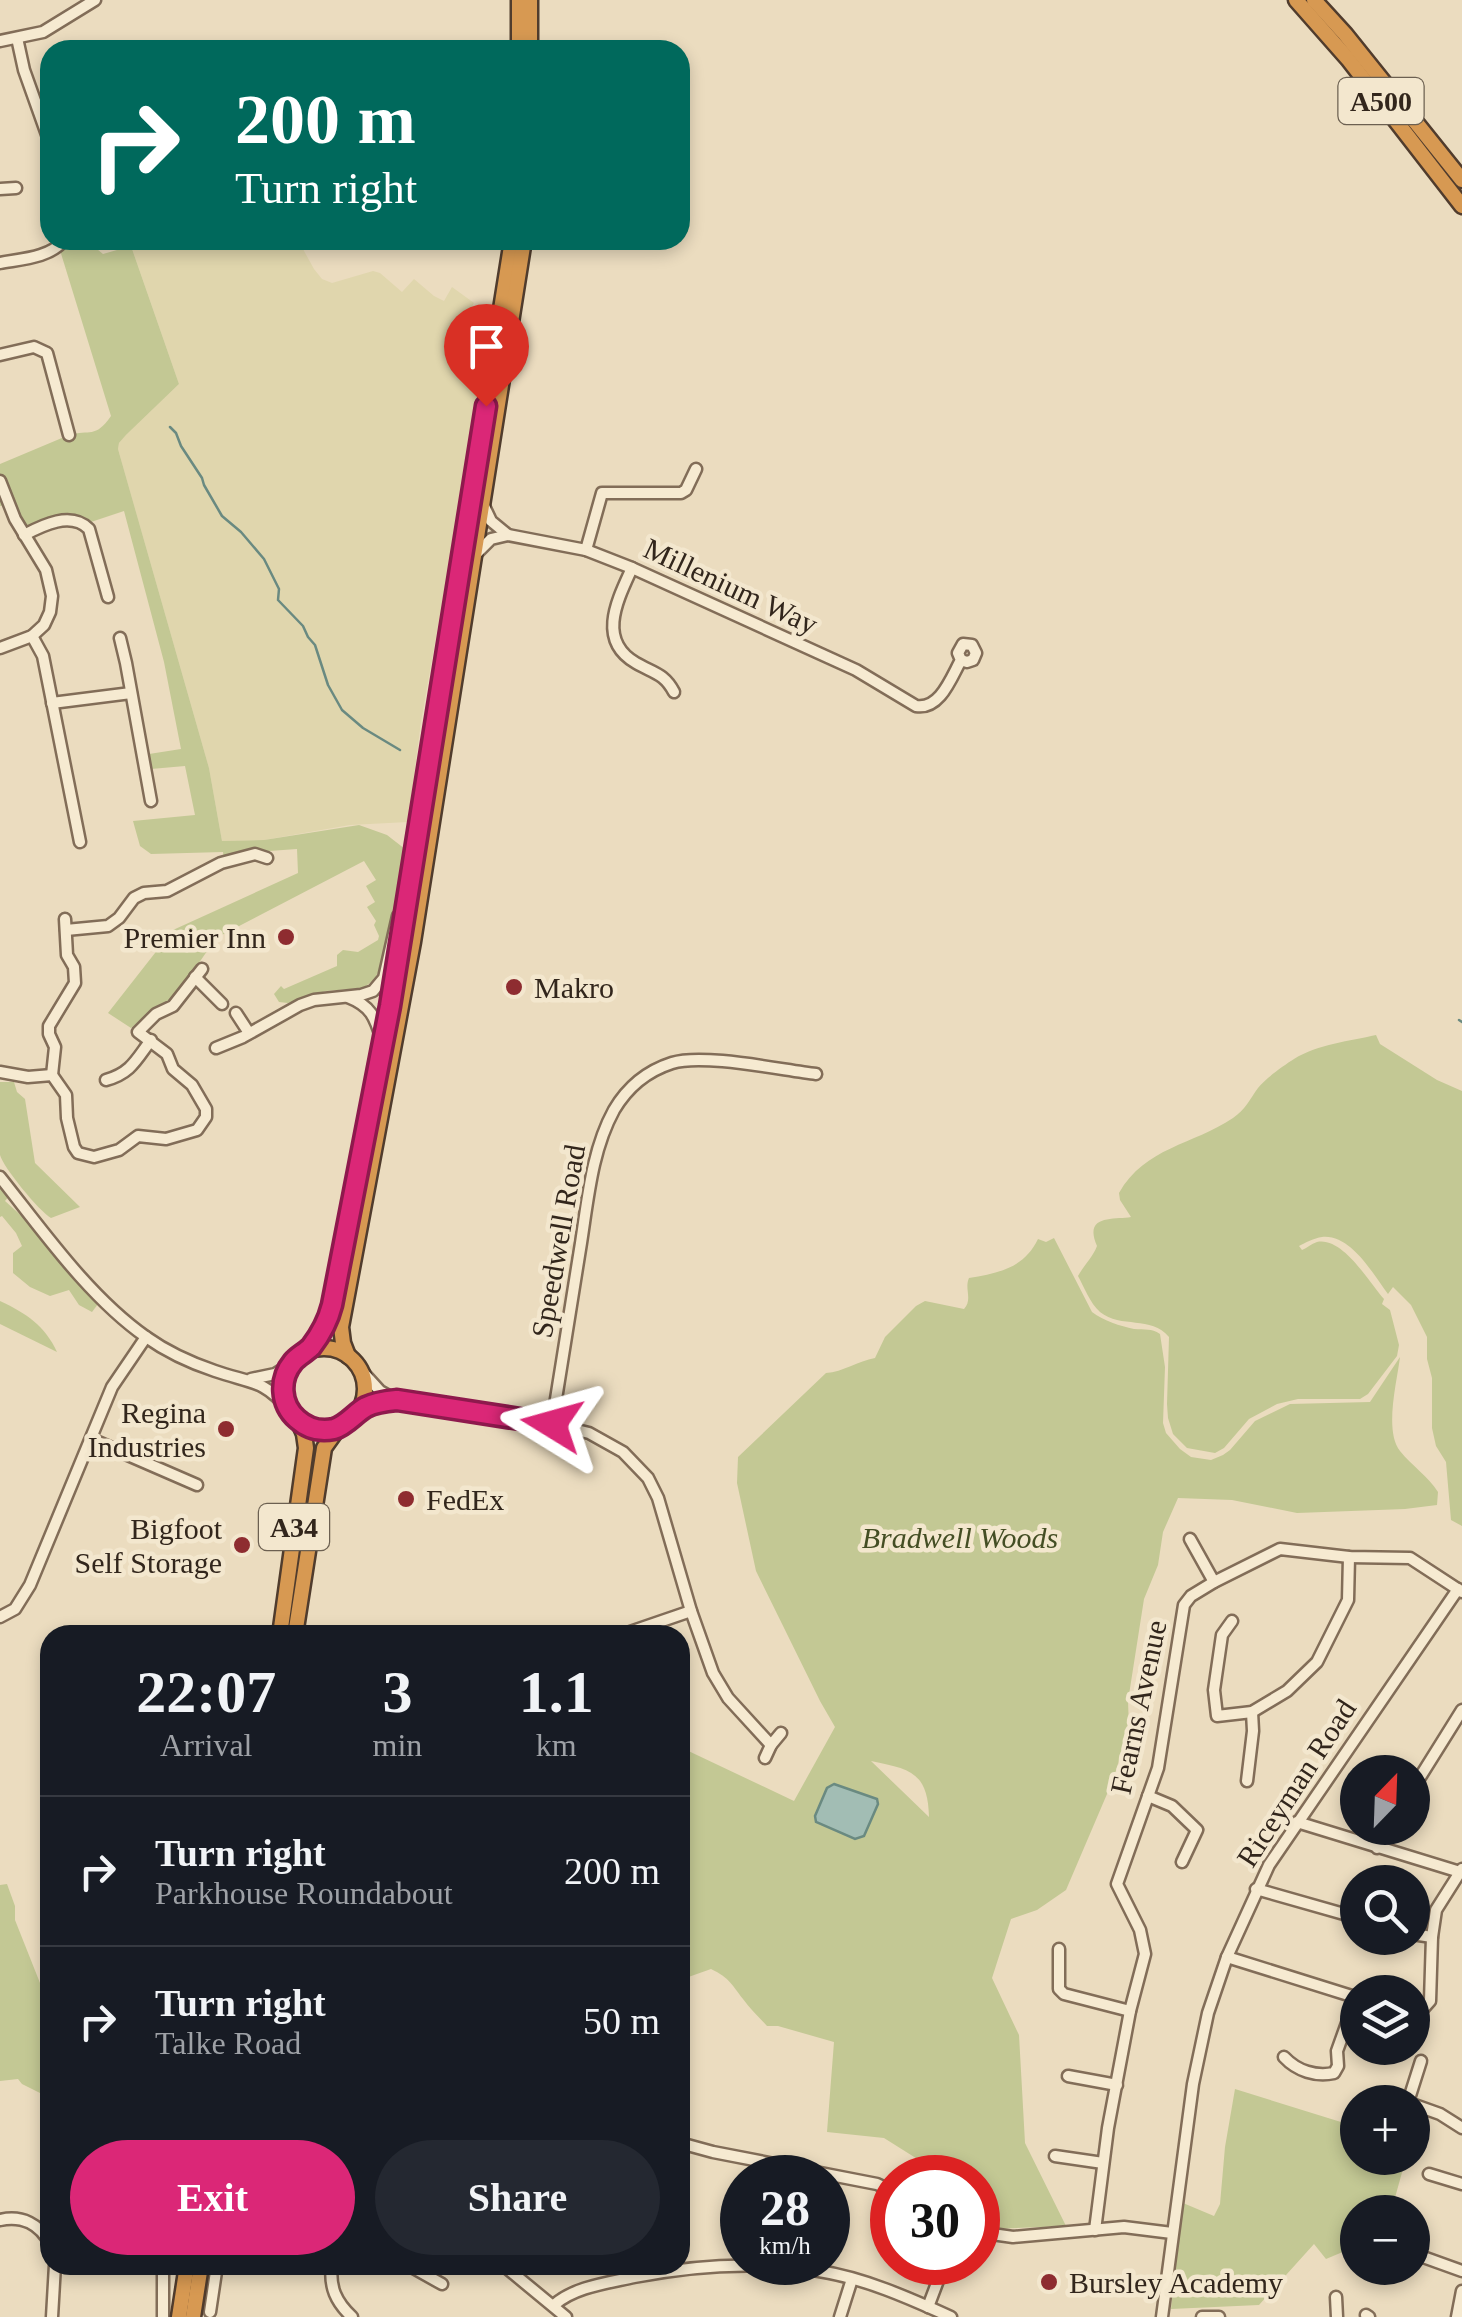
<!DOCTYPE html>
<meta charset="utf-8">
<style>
body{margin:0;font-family:"Times New Roman",serif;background:#242831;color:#f1f3f6;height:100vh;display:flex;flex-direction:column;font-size:38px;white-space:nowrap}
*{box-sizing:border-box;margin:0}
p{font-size:32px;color:#9ea1a6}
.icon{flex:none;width:55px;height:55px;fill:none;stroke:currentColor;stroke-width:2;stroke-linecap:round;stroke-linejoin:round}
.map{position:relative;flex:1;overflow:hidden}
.panel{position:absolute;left:40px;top:1625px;width:650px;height:650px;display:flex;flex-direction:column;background:#171b24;border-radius:30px;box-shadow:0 5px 15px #0003}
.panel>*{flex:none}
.banner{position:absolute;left:40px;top:40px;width:650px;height:210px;border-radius:30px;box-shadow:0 5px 15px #0003;background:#00695c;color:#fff;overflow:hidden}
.needle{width:65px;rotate:23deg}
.fabs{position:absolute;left:1340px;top:1755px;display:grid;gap:20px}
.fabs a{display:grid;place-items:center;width:90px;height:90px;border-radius:50%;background:#171b24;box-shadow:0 5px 15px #0003;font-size:50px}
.speed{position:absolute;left:720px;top:2155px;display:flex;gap:20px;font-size:50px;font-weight:700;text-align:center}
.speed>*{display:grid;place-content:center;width:130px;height:130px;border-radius:50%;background:#171b24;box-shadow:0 5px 15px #0003;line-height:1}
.speed small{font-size:25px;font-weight:400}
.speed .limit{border:15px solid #d22;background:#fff;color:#111}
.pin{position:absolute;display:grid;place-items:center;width:85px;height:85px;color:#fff;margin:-102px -42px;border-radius:50% 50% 50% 0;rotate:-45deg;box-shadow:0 0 10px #0007}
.pin .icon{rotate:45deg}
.me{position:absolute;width:110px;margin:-55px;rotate:278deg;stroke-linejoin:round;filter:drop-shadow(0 0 8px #0008)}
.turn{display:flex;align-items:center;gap:35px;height:210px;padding:0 30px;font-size:45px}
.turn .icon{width:130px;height:130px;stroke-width:2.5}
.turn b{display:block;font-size:70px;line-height:85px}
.eta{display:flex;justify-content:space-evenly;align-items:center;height:170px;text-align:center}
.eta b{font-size:60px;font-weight:800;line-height:70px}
.cta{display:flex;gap:20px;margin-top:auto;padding:20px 30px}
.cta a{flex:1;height:115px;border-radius:60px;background:#db2777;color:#fff;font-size:40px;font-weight:800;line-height:115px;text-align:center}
.cta a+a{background:#242831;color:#f1f3f6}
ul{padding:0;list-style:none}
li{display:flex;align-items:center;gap:30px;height:150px;padding:0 30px;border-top:2px solid #363941}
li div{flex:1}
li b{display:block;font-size:38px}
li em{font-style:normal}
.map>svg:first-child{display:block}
.farmland{fill:#e0d6ad}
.green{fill:#c3c894;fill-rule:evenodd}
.water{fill:#a2bdb4;stroke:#6a8a81;stroke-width:2.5}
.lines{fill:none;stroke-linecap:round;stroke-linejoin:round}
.stream{stroke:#6a8a81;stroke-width:2.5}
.minor-casing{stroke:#826d58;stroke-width:15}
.highway-casing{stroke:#503c2d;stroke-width:19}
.minor{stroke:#f6ead1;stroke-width:10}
.highway{stroke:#d79952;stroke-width:14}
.route-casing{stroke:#8e194d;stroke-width:25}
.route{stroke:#db2777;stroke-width:18}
.poi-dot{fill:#8e2c30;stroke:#f3e7ce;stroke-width:4}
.labels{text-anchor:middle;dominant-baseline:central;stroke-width:9;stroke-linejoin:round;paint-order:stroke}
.shield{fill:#f3e7ce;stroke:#6c6051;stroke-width:2.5}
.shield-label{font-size:28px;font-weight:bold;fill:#32261c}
.street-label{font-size:30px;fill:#32261c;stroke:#f3e7ce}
.poi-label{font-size:30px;fill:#32261c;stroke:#f3e7ce;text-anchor:end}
.park-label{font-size:30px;font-style:italic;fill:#444e24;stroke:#f3e7ce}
</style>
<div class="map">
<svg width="1462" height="2317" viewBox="0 0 1462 2317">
<rect width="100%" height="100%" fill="#ebdcbf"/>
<path class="farmland" d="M129,240h169l16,29 8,10 10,4 41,-12 7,2 22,19 12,-13 20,17 10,5 8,-14 22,16 -7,11 21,24 -23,34 17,4 -61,346 -13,100 -58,3 -86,15 -42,1 -13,-73 -91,-319 1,-6 7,-8 53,-51z"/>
<g class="green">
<path d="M64,240h22l17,14 28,-8 48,138 -53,51 -7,8 -1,6 91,319 13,73 42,-1 95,-15 28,10 18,14 -1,34 -24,86 -6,11 -11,8 -37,3 -38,12 -9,-1 -5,-8 7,-8 3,3 53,-23v-11l6,-5 15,2 20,-12 1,-4 -5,-11 2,-4 -9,-14 8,-5 -9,-16 10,-6 -12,-19 -148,77 -39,57 -26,16 -20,17 -23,-15 65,-83 125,-57 -1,-24 -42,3 -31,8 -1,-8 -72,2 -11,-8 -7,-25 62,-6 -10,-49 -34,3 -2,-15 32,-5 -17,-87 -40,-151 -39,13 -10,-4 -51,15 -15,-31 -9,2v-42l69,-29c21,-6 26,4 42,-19l-52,-169z"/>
<path d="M1376,1035l4,9 57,36 25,11v435l-11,-6 -5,-58 -10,-16 -4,-18v-50l-5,-19v-22l-16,-32 -18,-18 -5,7c-15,-20 -37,-60 -66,-57 -8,1 -17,6 -23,9l3,4c5,-2 9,-6 15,-8 26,-5 51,39 67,57l-2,5 8,6 9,35 -2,11 -29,38 -8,5h-62l-21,5 -28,15 -25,29 -9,5 -28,-5 -14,-14 -5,-16 -1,-14 2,-67c-18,-22 -48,-8 -69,-25 -10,-9 -16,-25 -22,-36 6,-11 15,-19 19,-30 -14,-32 17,-26 34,-29l-11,-17 -1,-7c26,-46 74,-48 114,-75 12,-8 17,-19 25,-30 8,-10 25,-22 36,-29 24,-15 56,-18 82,-24z"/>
<path d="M0,1082h14l3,10 8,7 10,64 45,44 -29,11c-12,-7 -48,-51 -51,-63 0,-14 0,-56 0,-73z"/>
<path d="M0,1186l9,10 -4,5 30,27 63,76 -6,8 -13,-7 -10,-15 -19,6 -20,-9 -17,-14v-20l9,-7 -6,-13 -14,-17 -2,1z"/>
<path d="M1054,1238l38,74c12,9 28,14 42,17 11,1 17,-1 26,5l5,33 -2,56 3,10 14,16 11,8 20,3 12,-5 7,-5 25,-29 35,-17 80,-2 30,-45c-3,25 -16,74 0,94 12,15 28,25 38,41l-1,13 -32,4 -108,4 -65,-13 -54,-2 -15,34 -5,33 -14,34 -16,102 1,27 -16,52 -47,110 -29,20 -26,9 -19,59 27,57 6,108 41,83 -75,3 -1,-30 -12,-4v-17l-32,-1 -62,-39 -57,-6 7,-90 -56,-16h-11c-8,-9 -17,-17 -24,-27 -11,-14 -13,-21 -32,-30l-31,11v-233l114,54 41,-74 -15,-26 -64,-130 -19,-88 1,-26 88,-84c17,-1 32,-12 49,-15l10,-21 31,-31 9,-5 39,8c9,-10 0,-20 5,-31 30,-5 55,-10 69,-39l8,3zM871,1761c39,8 57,11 58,56z"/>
<path d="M0,1301c26,12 45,25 57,51l-57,-28z"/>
<path d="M7,1884l8,22v14l25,63 10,11v104l-28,-14 -4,-5 -18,2v-196z"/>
<path d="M1235,2089l122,38 1,31h48l-15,54h-33l-1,34 -31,13 -12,-15 -55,61 -88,4 8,-82 4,-24 31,13 6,-12 5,-57z"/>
</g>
<path class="water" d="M834,1784l43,15 1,5 -14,32 -9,3 -39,-17 -1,-6 12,-28z"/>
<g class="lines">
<g class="stream">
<path d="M170,427l6,6 5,13 21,32 2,7 18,31 19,16 23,27 15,30 -1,11 25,26 5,11 7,8 13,40 14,25 21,18 37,22"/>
<path d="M1459,1020l3,2"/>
</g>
<defs>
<g id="minor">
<path d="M17,38l7,32 26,73"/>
<path d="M0,41l43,-9 52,-32"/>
<path d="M0,189l16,-1"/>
<path d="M0,263c21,-4 50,-5 64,-23"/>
<path d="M0,355l34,-8 13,6 22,82"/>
<path d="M0,481l15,38 31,51 6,26 -2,16 -6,13 -12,11 -32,12"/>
<path d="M483,504l8,17 17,14 78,15 46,18 224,102 60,36c24,4 35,-28 45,-46l-3,-7 5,-9 9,1 4,8 -3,7 -6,2 -6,-2"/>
<path d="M24,535c19,-10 47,-24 65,-6l19,68"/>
<path d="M586,550l16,-57h79l5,-3 10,-21"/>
<path d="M476,554l15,-15 17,-4"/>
<path d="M632,568c-14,31 -36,72 4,95 17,10 28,10 38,29"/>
<path d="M32,636l11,20 37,186"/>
<path d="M120,638l6,25 25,138"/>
<path d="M52,703l79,-10"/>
<path d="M66,930l42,-4 11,-8 15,-20 10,-5 23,-2 54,-28 34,-9 12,4"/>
<path d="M195,977l27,27"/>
<path d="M348,997c23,9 27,20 34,43"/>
<path d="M236,1013l13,20"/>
<path d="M216,1048l27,-11 57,-32 14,-5 47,-5 12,-4 11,-13 14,-62"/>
<path d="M0,1072l28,5 24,-2 14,20 1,23 7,29 4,6 16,4 25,-7 19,-14 28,3 31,-9 9,-13v-8l-14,-24 -19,-16 -6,-15 -29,-22 18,-18 17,-8 29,-37"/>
<path d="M52,1075l3,-28 -6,-13v-8l26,-43 -1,-16 -7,-12 -2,-36"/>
<path d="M106,1080c25,-7 30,-20 45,-40"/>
<path d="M0,1177c43,54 89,120 146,160 21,15 45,26 69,34 34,12 49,8 73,38"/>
<path d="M360,1369l20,22 16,9"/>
<path d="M251,1379l24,-5 16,-10"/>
<path d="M354,1417c13,-12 26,-16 43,-16l155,23 37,9 34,19 25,26 10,20 33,113 22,62 15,25 43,47"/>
<path d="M552,1424c10,-60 19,-121 29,-181 7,-45 11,-93 33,-133 13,-22 33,-39 58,-47 31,-10 109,7 144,11"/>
<path d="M91,1439l106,46"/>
<path d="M1190,1539l24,43"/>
<path d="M0,1617l15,-8 15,-24 82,-198 34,-50"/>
<path d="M1232,1621l-10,14 -8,55 3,26 35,-4 35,-21 30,-29 31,-62 1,-43"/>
<path d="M621,1635l70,-24"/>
<path d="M765,1758l6,-13 10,-12"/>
<path d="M1247,1781l6,-50 -1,-19"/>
<path d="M1412,1790l50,-80"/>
<path d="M1148,1796l24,10 25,24 -15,32"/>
<path d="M1297,1822l163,50"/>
<path d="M1377,1848l12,-20"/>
<path d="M1256,1889l102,29"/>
<path d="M1412,1934l20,3"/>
<path d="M1059,1949v40l5,5 66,17"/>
<path d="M1227,1957l131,41"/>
<path d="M1412,2013l10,-3 8,-9 2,-64 4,-27 26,-41"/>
<path d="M1284,2057c13,14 32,20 50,16l4,-7 -1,-15 19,-53"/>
<path d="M1068,2076l49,9"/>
<path d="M1383,2096l26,6"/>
<path d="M1408,2102l13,-41"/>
<path d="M1412,2104l28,10 22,14"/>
<path d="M680,2143l33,9 164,32 15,7"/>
<path d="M1055,2156l48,7"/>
<path d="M1429,2174l33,10"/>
<path d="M0,2220c22,-5 40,4 50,24"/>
<path d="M1095,2230l13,-102 22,-117 15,-57 -5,-24 -23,-46 41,-116 26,-163 7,-9 23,-14 66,-33 69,8 61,1 52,34"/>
<path d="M978,2232l35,5 111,-10 48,6"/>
<path d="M1412,2253l50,18"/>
<path d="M163,2265v52"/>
<path d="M332,2265c-3,22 4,37 20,52"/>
<path d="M408,2265l34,19"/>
<path d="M503,2265l63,52"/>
<path d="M1336,2297l1,20"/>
<path d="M554,2305c20,-18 53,-22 80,-28 61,-12 123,-16 185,-6 45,7 90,27 132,46"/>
<path d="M928,2307l17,-45"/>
<path d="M210,2312l7,-47"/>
<path d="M1366,2315l3,2"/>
<path d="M52,2317l3,-52"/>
<path d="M840,2317l12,-38"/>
<path d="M1162,2317l31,-233 15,-71 19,-56 42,-92 189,-276"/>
<path d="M1202,2317h17"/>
<path d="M1457,2317l5,-26"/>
</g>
<g id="highway">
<path d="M1296,0l52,59 114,147"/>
<path d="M1314,0l31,34 117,146"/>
<path d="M519,50v-50"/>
<path d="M530,50v-50"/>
<circle cx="324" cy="1389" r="41"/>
<path d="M307,1351l17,-22 8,-24 58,-299 122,-766"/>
<path d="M348,1356l-5,-13 -2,-16 72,-385 111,-702"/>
<path d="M280,1635l26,-187 -2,-14 -6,-14"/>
<path d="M295,1635l29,-187 15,-21"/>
<path d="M179,2317l8,-52"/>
<path d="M193,2317l8,-52"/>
</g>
</defs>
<use href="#minor" class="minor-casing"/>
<use href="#highway" class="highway-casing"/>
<use href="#minor" class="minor"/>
<use href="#highway" class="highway"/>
</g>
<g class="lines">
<defs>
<path id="route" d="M486,406l-96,600 -58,299c-4,16 -11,29 -21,42 -6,6 -13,9 -18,15 -14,17 -13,42 4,57 10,9 23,13 37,10 13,-4 21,-16 32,-22 10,-5 21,-6 31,-7l155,24"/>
</defs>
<use href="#route" class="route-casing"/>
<use href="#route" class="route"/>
</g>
<g class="poi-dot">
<circle cx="286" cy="937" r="10"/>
<circle cx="514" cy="987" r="10"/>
<circle cx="226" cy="1429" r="10"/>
<circle cx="406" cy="1499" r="10"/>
<circle cx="242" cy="1545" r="10"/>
<circle cx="1049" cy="2282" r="10"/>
</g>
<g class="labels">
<g class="shield">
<rect x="1338.5" y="78" width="85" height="46" rx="8"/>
<rect x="259" y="1504" width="70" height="46" rx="8"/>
</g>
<g class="shield-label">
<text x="1381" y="101">A500</text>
<text x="294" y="1527">A34</text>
</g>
<g class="street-label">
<text transform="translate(731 586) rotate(25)">Millenium Way</text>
<text transform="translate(558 1241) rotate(-80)">Speedwell Road</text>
<text transform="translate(1138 1707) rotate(-78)">Fearns Avenue</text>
<text transform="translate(1296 1783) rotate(-57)">Riceyman Road</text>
</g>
<g class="poi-label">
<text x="266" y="937">Premier Inn</text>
<text x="534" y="987" text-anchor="start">Makro</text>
<text x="206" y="1412">Regina<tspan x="206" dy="34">Industries</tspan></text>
<text x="426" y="1499" text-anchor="start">FedEx</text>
<text x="222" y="1528">Bigfoot<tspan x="222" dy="34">Self Storage</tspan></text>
<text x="1069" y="2282" text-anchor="start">Bursley Academy</text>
</g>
<g class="park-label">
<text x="960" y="1537">Bradwell Woods</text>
</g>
</g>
</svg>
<div class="fabs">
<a><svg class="needle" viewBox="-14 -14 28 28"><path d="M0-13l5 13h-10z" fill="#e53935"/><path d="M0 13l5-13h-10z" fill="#9ea1a6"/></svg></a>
<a><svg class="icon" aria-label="search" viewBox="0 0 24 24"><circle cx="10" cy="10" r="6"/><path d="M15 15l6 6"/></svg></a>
<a><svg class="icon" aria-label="layers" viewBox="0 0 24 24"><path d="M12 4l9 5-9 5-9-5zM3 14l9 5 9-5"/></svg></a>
<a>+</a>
<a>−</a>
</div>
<div class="speed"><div>28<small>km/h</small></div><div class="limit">30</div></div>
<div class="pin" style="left:486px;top:406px;background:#d93025"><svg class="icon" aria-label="arrive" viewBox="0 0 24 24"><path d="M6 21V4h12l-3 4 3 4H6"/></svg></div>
<svg class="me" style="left:552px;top:1424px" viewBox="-20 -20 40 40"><path d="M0-17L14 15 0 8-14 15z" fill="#db2777" stroke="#fff" stroke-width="4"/></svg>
<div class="banner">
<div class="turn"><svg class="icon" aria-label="right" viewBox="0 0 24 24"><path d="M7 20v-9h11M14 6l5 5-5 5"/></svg><div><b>200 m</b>Turn right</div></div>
</div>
<section class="panel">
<div class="eta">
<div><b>22:07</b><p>Arrival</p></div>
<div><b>3</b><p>min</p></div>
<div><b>1.1</b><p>km</p></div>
</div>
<ul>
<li><svg class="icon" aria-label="right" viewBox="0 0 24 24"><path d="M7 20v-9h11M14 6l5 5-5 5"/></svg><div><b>Turn right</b><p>Parkhouse Roundabout</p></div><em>200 m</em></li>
<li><svg class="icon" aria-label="right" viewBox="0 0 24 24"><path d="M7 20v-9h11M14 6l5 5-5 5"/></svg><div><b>Turn right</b><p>Talke Road</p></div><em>50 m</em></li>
</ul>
<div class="cta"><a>Exit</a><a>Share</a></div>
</section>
</div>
